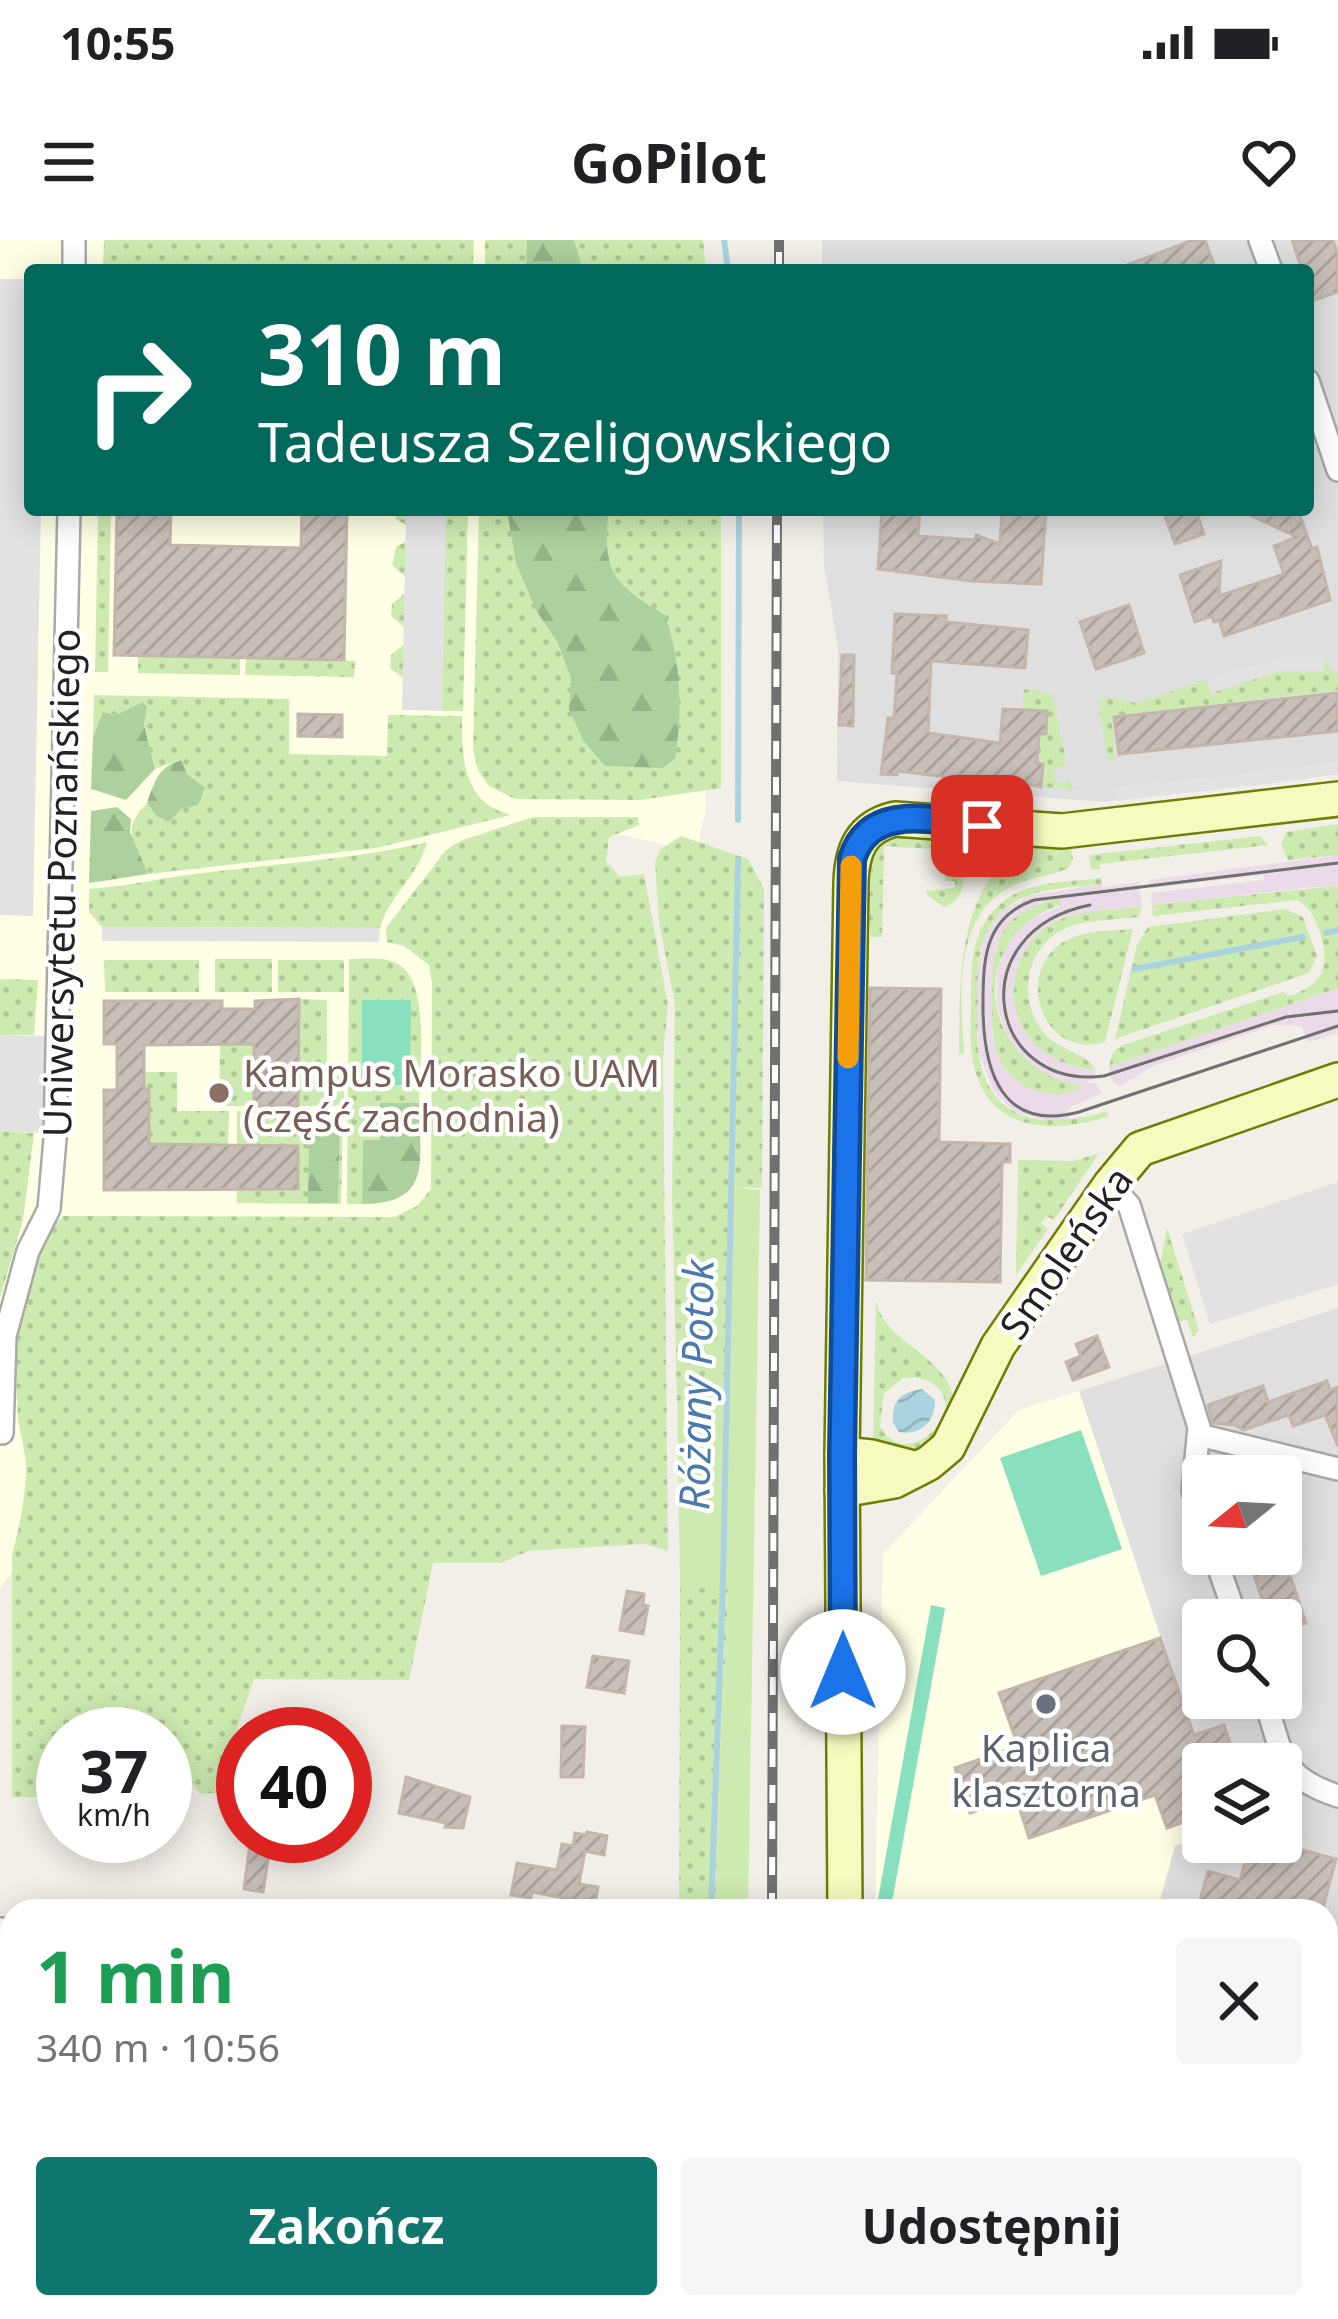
<!DOCTYPE html>
<html lang="pl">
<meta charset="utf-8">
<style>
body{margin:0;font-family:"Noto Sans",sans-serif;background:#f6f6f6;color:#202124;height:100vh;display:flex;flex-direction:column;font-size:45px;white-space:nowrap}
*{box-sizing:border-box;margin:0}
p{font-size:39px;color:#757577}
.icon{flex:none;width:66px;height:66px;fill:none;stroke:currentColor;stroke-width:2;stroke-linecap:round;stroke-linejoin:round}
.map{position:relative;flex:1;overflow:hidden}
.sheet{position:absolute;left:0px;top:1659px;width:1338px;height:420px;display:flex;flex-direction:column;background:#fff;border-radius:36px 36px 0 0;box-shadow:0 6px 30px #0003}
.sheet>*{flex:none}
.banner{position:absolute;left:24px;top:24px;width:1290px;height:252px;border-radius:12px;box-shadow:0 6px 30px #0003;background:#00695c;color:#fff;overflow:hidden}
.needle{width:78px;rotate:252deg}
.tools{position:absolute;left:1182px;top:1215px;display:grid;gap:24px}
.tools a{display:grid;place-items:center;width:120px;height:120px;border-radius:12px;background:#fff;box-shadow:0 6px 30px #0003;font-size:60px}
.speed{position:absolute;left:36px;top:1467px;display:flex;gap:24px;font-size:60px;font-weight:700;text-align:center}
.speed>*{display:grid;place-content:center;width:156px;height:156px;border-radius:50%;background:#fff;box-shadow:0 6px 30px #0003;line-height:1}
.speed small{font-size:30px;font-weight:400}
.speed .limit{border:18px solid #d22;background:#fff;color:#111}
.pin{position:absolute;display:grid;place-items:center;width:102px;height:102px;color:#fff;margin:-51px;border-radius:24px;box-shadow:0 6px 18px #0006}
.me{position:absolute;width:132px;margin:-66px;rotate:0deg;stroke-linejoin:round;filter:drop-shadow(0 0 9px #0008)}
.turn{display:flex;align-items:center;gap:42px;height:252px;padding:0 36px;font-size:54px}
.turn .icon{width:156px;height:156px;stroke-width:2.5}
.turn b{display:block;font-size:84px;line-height:102px}
.round{display:grid;place-items:center;flex:none;width:126px;height:126px;border-radius:12px;background:#f6f6f6}
.overview{display:flex;align-items:center;justify-content:space-between;height:204px;padding:0 36px}
h1{font-size:72px;font-weight:700;line-height:90px;color:#1e9e55}
.action{display:flex;gap:24px;margin-top:auto;padding:24px 36px}
.action a{flex:1;height:138px;border-radius:12px;background:#0f766e;color:#fff;font-size:48px;font-weight:700;line-height:138px;text-align:center}
.action a+a{background:#f6f6f6;color:#202124}
.status{display:flex;justify-content:space-between;align-items:center;height:84px;padding:0 60px;background:#fff;direction:ltr}
.status svg{height:33px;fill:currentColor}
header{display:flex;justify-content:space-between;align-items:center;height:156px;padding:0 36px;background:#fff;font-size:54px;font-weight:700}
.map>svg:first-child{display:block}
.residential{fill:#e0dfdf;fill-rule:evenodd}
.education{fill:#ffffe5}
.railway{fill:#ebdbe8;fill-rule:evenodd}
.grass{fill:url(#grass-dots);fill-rule:evenodd}
.forest{fill:url(#forest-firs)}
.wetland{fill:url(#wetland-marsh)}
.garden{fill:#cdebb0}
.pitch{fill:#88e0be}
.parking{fill:#e2e2e2}
.water{fill:url(#water-waves)}
.lines{fill:none;stroke-linecap:round;stroke-linejoin:round}
.stream{stroke:#aad3df;stroke-width:6}
.building{fill:url(#building-hatch);stroke:#c4b6ab;stroke-width:3}
.street-casing{stroke:#a9a9a9;stroke-width:26}
.secondary-casing{stroke:#707d05;stroke-width:38}
.street{stroke:#fff;stroke-width:21}
.secondary{stroke:#f7fabf;stroke-width:33}
.tram{stroke:#707070;stroke-width:3}
.rail-casing{stroke:#707070;stroke-width:10}
.rail{stroke:#fff;stroke-width:6;stroke-dasharray:18;stroke-linecap:butt}
.route-casing{stroke:#114b97;stroke-width:30}
.route{stroke:#1a73e8;stroke-width:21}
.slow{stroke:#f59e0b;stroke-width:21}
.education-dot{fill:#8d6e63;stroke:#fff;stroke-width:4.5}
.worship-dot{fill:#6b7280;stroke:#fff;stroke-width:4.5}
.labels{text-anchor:middle;dominant-baseline:central;stroke-width:9;stroke-linejoin:round;paint-order:stroke}
.street-label{font-size:39px;fill:#222;stroke:#fff}
.education-label{font-size:39px;fill:#785e54;stroke:#fff;text-anchor:start}
.worship-label{font-size:39px;fill:#5b616d;stroke:#fff}
.water-label{font-size:42px;font-style:italic;fill:#4a7aab;stroke:#fff}
</style>
<div class="status"><b>10:55</b><svg viewBox="0 0 49 12"><path d="M0 12V9h3v3zM5 12V6h3v6zM10 12V3h3v9zM15 12V0h3v12zM26 1h20v11H26zM47 4h2v5h-2z"/></svg></div>
<header><svg class="icon" aria-label="menu" viewBox="0 0 24 24"><path d="M4 6h16M4 12h16M4 18h16"/></svg>GoPilot<svg class="icon" aria-label="heart" viewBox="0 0 24 24"><path d="M12 20l-8-8c-3-5 5-10 8-4 3-6 11-1 8 4z"/></svg></header>
<div class="map">
<svg width="1338" height="2079" viewBox="0 0 1338 2079">
<defs>
<pattern id="grass-dots" width="8" height="8" patternUnits="userSpaceOnUse" patternTransform="scale(3)"><rect width="8" height="8" fill="#cdebb0"/><path d="M2 2h.1M6 6h.1" fill="none" stroke="#b0c997" stroke-width="1.8" stroke-linecap="round"/></pattern>
<pattern id="forest-firs" width="22" height="20" patternUnits="userSpaceOnUse" patternTransform="scale(3)"><rect width="22" height="20" fill="#add19e"/><path d="M5 1l3.5 6h-7zM16 11l3.5 6h-7z" fill="#95b388"/></pattern>
<pattern id="wetland-marsh" width="20" height="14" patternUnits="userSpaceOnUse" patternTransform="scale(3)"><rect width="20" height="14" fill="#c6e0d4"/><path d="M1 5h8M5 5V1M11 12h8M15 12V8" fill="none" stroke="#aac0b6"/></pattern>
<pattern id="water-waves" width="16" height="10" patternUnits="userSpaceOnUse" patternTransform="scale(3)"><rect width="16" height="10" fill="#aad3df"/><path d="M0 5q4-4 8 0t8 0" fill="none" stroke="#92b5bf"/></pattern>
<pattern id="building-hatch" width="6" height="6" patternUnits="userSpaceOnUse" patternTransform="scale(3)"><rect width="6" height="6" fill="#c7bfb8"/><path d="M-1 1l2-2M0 6l6-6M5 7l2-2" fill="none" stroke="#aba49e"/></pattern>
</defs>
<rect width="100%" height="100%" fill="#f2efe9"/>
<g class="residential">
<path d="M822,0h516v530l-234,32 -267,-21 1,-134 -14,-80 -1,-57h485v-240h-486z"/>
<path d="M1338,1068v1011h-380l-4,-12h372v-396h-444l4,-350 138,-152zM1203,1236h78v78h-78zM1203,1380h78v78h-78zM1203,1524h78v78h-78z"/>
</g>
<g class="education">
<path d="M0,0h669l3,30h-642v240h663l13,299 -10,42 -93,-20 -164,24 -1,480 -408,211 -30,42z"/>
<path d="M1079,1151l114,344 31,-10 13,39h-34v72l-28,10 -18,65h-282l8,-357 136,-144z"/>
</g>
<g class="railway">
<path d="M1338,615v33l-22,-1 -164,18 -1,-12 113,-13 -1,-5 -112,13 -1,-8z"/>
<path d="M1139,642l3,25 -65,8 -40,18 -23,54 3,29 64,53 14,1v9l-11,4h12l6,10 -35,16 3,10 37,-8 -50,12 -42,-11 -21,-20 -15,-38 -2,-81 8,-39 19,-25 28,-14 70,-11 1,3zM1041,662l19,4 -34,16 -21,25 -8,25v34l12,36 14,18 21,16 39,11 -21,8 -70,-58 3,-91z"/>
<path d="M1338,748v45l-30,9 -7,-16 -27,-1 -121,41 -34,21 -8,-8 -2,-12z"/>
</g>
<g class="grass">
<path d="M104,0h370l-1,30h-370z"/>
<path d="M485,0h218l3,30h-221z"/>
<path d="M98,270h13l-3,162h-13z"/>
<path d="M393,270h75l-5,201h-21v-46l-39,-1v14l-13,-10 1,-13 12,-10 1,14h39v-45l-39,-1v14l-13,-11 1,-12 12,-10 1,14 1,-46 -1,14 -13,-11 4,-18 9,-5 1,15h38l-38,-45v13l-10,-6z"/>
<path d="M479,270h242v278l-81,12 -125,-1 -26,-13 -11,-16 -5,-20z"/>
<path d="M138,415l102,2v18l-102,-2z"/>
<path d="M1324,416l8,17 6,-1v18l-227,26 5,44h-8l-10,-60 15,-2 23,5 70,-23 6,13 67,-22h44z"/>
<path d="M246,418l109,3 -1,16 -109,-2z"/>
<path d="M1024,449l23,3 6,6 14,67 -14,3 3,15 14,-2 3,8 -32,-2 2,-23 -6,-1 2,-29h7l1,-23 -18,-2 -1,5h-6z"/>
<path d="M94,455l195,4v55l98,2 1,-41 74,1c0,43 0,86 49,99l-135,33 -228,26c-14,-31 -28,-43 -1,-71l9,13 13,6c16,-17 22,-40 11,-62l-25,9 -11,-44 3,-18 -31,8 -13,-2 -10,24z"/>
<path d="M533,577h105l1,8 -30,12 -3,24 14,16 24,-3 24,131 -5,51 5,495 -24,-7 -116,7 -27,12h-68l-24,117 -155,-1 -22,64 -5,49 -27,2 -14,-18 -21,-1v-41h-102v63h-51v-242c7,-27 13,-54 14,-82 1,-19 -6,-37 -8,-55 -4,-59 -3,-161 45,-202l331,1 23,-11 14,-17 1,-206 -3,-18 -25,-19 -17,-4 -1,-14 60,-78 14,-9z"/>
<path d="M1338,584v31l-50,5 -7,-16 6,-12z"/>
<path d="M896,592c12,2 29,0 41,4 28,9 39,62 7,71l-17,-12 -1,-4 29,-3v-7h-10v-8h10l1,-6 -10,-2 -1,-15 -61,-4 -2,91h-11c-5,-44 -22,-76 25,-105z"/>
<path d="M681,596l67,23 16,30 -2,299 -28,-1 -4,214h-53l-5,-209 3,-188 -16,-82 -4,-61 6,-12z"/>
<path d="M1260,596l8,9 -168,19v5l-9,1 -2,-15z"/>
<path d="M1070,601l3,18 -6,10c-17,7 -36,8 -53,16 -63,31 -53,110 -50,169h-5c1,-69 -3,-158 58,-205z"/>
<path d="M427,602c-8,34 -38,53 -47,86l-278,-1 -13,-15v-23c42,-3 81,-13 122,-17 72,-9 146,-13 216,-30z"/>
<path d="M1101,638l1,6c-32,4 -73,3 -98,26 -28,25 -27,61 -26,95 0,18 -2,38 2,56 14,67 75,67 127,50l2,5c-54,18 -119,18 -135,-50 -5,-21 -3,-43 -3,-64 0,-38 0,-76 33,-101 26,-20 65,-19 97,-23z"/>
<path d="M1335,646l3,2v100l-229,79 3,-13 8,-8 163,-54 6,4c36,-12 42,-31 30,-66 -5,-14 -9,-22 -22,-30l-144,16 -1,-11z"/>
<path d="M1059,659l1,6c-101,35 -77,167 23,181 -22,18 -65,5 -80,-20 -12,-20 -11,-42 -11,-64 -1,-56 5,-91 67,-103z"/>
<path d="M1142,667l-3,10c-23,3 -53,2 -75,12 -39,18 -47,72 -20,104 14,17 42,20 52,37 -54,-4 -94,-45 -79,-101 5,-15 13,-30 25,-39 27,-21 68,-20 100,-23z"/>
<path d="M1285,669l18,8 14,39 -8,17 -194,66 22,-94 11,-18z"/>
<path d="M1133,689l-28,113c-64,19 -93,-73 -38,-102 20,-10 45,-9 66,-11z"/>
<path d="M272,719v33h-57v-33z"/>
<path d="M349,719c16,0 34,-3 49,5 33,18 21,104 21,139h-38l-1,37 -17,1 -1,63h-15z"/>
<path d="M104,720h95v32h-94z"/>
<rect x="278" y="720" width="66" height="32"/>
<path d="M0,739l38,1 -4,55h-34z"/>
<path d="M299,759l28,1v76h17v30h-46z"/>
<path d="M254,804v62h-35l1,-61z"/>
<path d="M144,832h33v39h52l-1,34 -79,-1v-54l-5,-1z"/>
<path d="M237,871l106,1 -2,92 -104,-1v-13l61,-2v-42l-61,-1z"/>
<path d="M0,891l34,2 -11,87 -23,78z"/>
<path d="M1099,913l-45,67 -8,-4 -5,7 7,6 -32,46 2,-115 55,1z"/>
<path d="M1167,988l32,103 -6,6 -6,-17 -14,4 -16,-43z"/>
<path d="M876,1060c7,49 102,65 71,122 -10,17 -17,22 -35,31l-39,-10zM915,1137c22,4 32,16 31,38 -15,26 -48,44 -66,11l4,-33 19,-15z"/>
<path d="M680,1347l48,2 -13,322h-36z"/>
<path d="M0,1703l12,1v352l-12,-1z"/>
</g>
<g class="forest">
<path d="M527,0h47l9,30h-57z"/>
<path d="M507,270h102c-8,60 4,75 56,105 16,47 18,94 10,144l-12,9 -58,-2 -22,-26 -14,-31 2,-31 -13,-35 -22,-33 -20,-47z"/>
<path d="M143,462l4,5 -3,18 11,44 -29,31 -35,-11 2,-52 10,-25 13,3z"/>
<path d="M181,520l6,14 18,14 -7,17 -17,4 -12,13 -13,-6 -9,-13c8,-22 10,-35 34,-43z"/>
<path d="M117,567l14,12 -1,13 18,42 -59,9 2,-72z"/>
<path d="M380,863h39c0,55 16,101 -57,101l1,-64h17z"/>
<path d="M304,878l36,1 -2,84h-30l1,-63 -8,-15z"/>
</g>
<path class="wetland" d="M522,2067h218l-3,12h-228z"/>
<path class="garden" d="M733,947l27,3 -12,721h-33l13,-321 -48,-3 -3,-186 53,-1z"/>
<g class="pitch">
<path d="M362,760h49l-1,85h-48z"/>
<path d="M1081,1190l41,119 -81,27 -41,-118z"/>
<path d="M931,1365l14,3 -53,294 -14,-3z"/>
</g>
<g class="parking">
<path d="M0,39h30v231h11l-8,406 -33,-1z"/>
<path d="M406,270h40l-4,201 -40,-1z"/>
<path d="M1288,416h36l-1,15h-44l-68,22 -5,-13z"/>
<path d="M1338,522v12l-55,8 -166,19 -2,-13z"/>
<path d="M102,687l278,1 -1,14 -277,-1z"/>
<path d="M0,795l50,1 -5,97 -45,-2z"/>
<path d="M1338,942v102l-128,40 -28,-90z"/>
<path d="M1181,1247l22,67 23,66h-13l-42,-129z"/>
<path d="M1203,1385v73h25l-36,13 -24,-73z"/>
</g>
<path class="water" d="M922,1149l13,11c1,21 -15,36 -36,32l-6,-9c-2,-22 8,-31 29,-34z"/>
<g class="lines">
<g class="stream">
<path d="M724,0l4,30"/>
<path d="M738,580l1,-310"/>
<path d="M1326,693l12,-3"/>
<path d="M1134,729l169,-32"/>
<path d="M711,1671l12,-332 15,-719"/>
<path d="M686,2079l2,-12"/>
</g>
</g>
<g class="building">
<path d="M1193,0h12l11,30h-102z"/>
<path d="M1292,0h41l5,15v37l-26,9 -4,-31h-6z"/>
<path d="M117,270h54l-1,35 131,3 1,-38h45l-3,150 -230,-5z"/>
<path d="M882,270h38l-2,26 57,4 1,-5 24,9 2,-34h44l-5,74 -70,-3 -93,-12z"/>
<path d="M1163,270h33l8,24 -29,10z"/>
<path d="M1239,270h59l14,39 5,-2 13,53 -106,36 -5,-16 -5,2 -2,-6 -17,6 -15,-47 41,-14 -2,35 65,-22 -10,-28 23,-9z"/>
<path d="M1129,365l15,48 -48,16 -16,-47z"/>
<path d="M895,374l51,2v6l82,8 -3,38 -94,-7 -3,72 72,10 3,-34 44,2 -1,23h-7l-2,29 6,1 -2,23 -59,-11 -18,-1v4l-67,-8v4l-16,-1 7,-56h6l3,-44 -5,-1z"/>
<path d="M842,415h12l-1,71 -14,-1z"/>
<path d="M1338,453v38l-219,23 -5,-37z"/>
<path d="M298,474l44,1v22l-44,-1z"/>
<path d="M870,748l71,1 -2,153 71,2v18h-8l-2,120 -134,-2z"/>
<path d="M299,759l-1,107h-44v-62l-110,1v44h5v55l149,2v43l-194,1v-100h13v-46h-13v-43h118v8h33v-8z"/>
<path d="M1097,1096l12,31 -36,13 -7,-18 15,-6 -5,-12z"/>
<path d="M1327,1141l3,9 8,-3v59l-13,-31 -32,11 -4,-11 -46,15 -8,-5 -22,-2 -5,-18 55,-19 5,16z"/>
<path d="M1247,1314h36l23,69 -25,9v-12h-12z"/>
<path d="M627,1351l17,3 -1,11 5,1 -5,28 -23,-4z"/>
<path d="M1160,1398l34,97 30,-10 13,39h-34v51l-36,13 -12,-33 -126,43 -13,-41 -46,16 -15,-45 63,-22 -19,-53z"/>
<path d="M593,1416l36,5 -5,32 -37,-6z"/>
<path d="M562,1486l23,1 -2,50h-22z"/>
<path d="M406,1537l64,20 -7,31 -18,-1 1,-4 -47,-10z"/>
<path d="M587,1592l20,4 -3,19 -19,-4 -6,33 19,3 -4,24h-21l2,-11 -43,-8 -1,6 -20,-3 6,-32 40,7 5,-26 11,2 2,-13 11,2z"/>
<path d="M1251,1602h23l62,17 -14,52 -43,-5 -2,5h-80l11,-40 32,9z"/>
<path d="M250,1604l20,3 -7,45 -19,-3z"/>
</g>
<g class="lines">
<defs>
<g id="street">
<path d="M1260,0l11,30"/>
<path d="M74,30v-30"/>
<path d="M1308,141l30,89"/>
<path d="M1110,945l19,20 70,222 -6,64 10,33"/>
<path d="M2,1193l3,-97 23,-85 21,-42 6,-70 14,-629"/>
<path d="M1199,1195l139,34"/>
<path d="M1214,1314l23,66"/>
<path d="M1264,1458c20,56 13,78 74,98"/>
<path d="M0,1689l12,1"/>
<path d="M1326,1793l12,-5"/>
</g>
<g id="secondary">
<path d="M842,1214l29,3 46,12"/>
<path d="M842,1250l52,-9 35,-18 19,-16 50,-101 112,-161 30,-36 198,-69"/>
<path d="M845,1671l-3,-457 9,-572c1,-32 10,-55 44,-63l167,12 276,-32"/>
<path d="M916,2067l5,12"/>
</g>
</defs>
<use href="#street" class="street-casing"/>
<use href="#secondary" class="secondary-casing"/>
<use href="#street" class="street"/>
<use href="#secondary" class="secondary"/>
<g class="tram">
<path d="M1338,623l-304,37c-52,18 -51,64 -51,110 1,62 19,122 96,102l259,-86"/>
<path d="M1090,665c-130,26 -103,186 14,171l182,-59 52,-6"/>
</g>
<defs>
<g id="rail">
<path d="M779,30v-30"/>
<path d="M772,1671l5,-1401"/>
<path d="M821,2067l2,12"/>
</g>
</defs>
<use href="#rail" class="rail-casing"/>
<use href="#rail" class="rail"/>
</g>
<g class="lines">
<defs>
<path id="route" d="M843,1432l-1,-218 10,-595c18,-58 84,-38 130,-33"/>
</defs>
<use href="#route" class="route-casing"/>
<use href="#route" class="route"/>
<path class="slow" d="M848,818l3,-192"/>
</g>
<circle class="education-dot" cx="219" cy="853" r="12"/>
<circle class="worship-dot" cx="1046" cy="1464" r="12"/>
<g class="labels">
<g class="street-label">
<text transform="translate(60 643) rotate(-89)">Uniwersytetu Poznańskiego</text>
<text transform="translate(1065 1012) rotate(-55)">Smoleńska</text>
</g>
<g class="education-label">
<text x="243" y="831">Kampus Morasko UAM<tspan x="243" dy="45">(część zachodnia)</tspan></text>
</g>
<g class="worship-label">
<text x="1046" y="1506">Kaplica<tspan x="1046" dy="45">klasztorna</tspan></text>
</g>
<g class="water-label">
<text transform="translate(695 1145) rotate(-89)">Różany Potok</text>
</g>
</g>
</svg>
<div class="tools">
<a><svg class="needle" viewBox="-14 -14 28 28"><path d="M0-13l5 13h-10z" fill="#e53935"/><path d="M0 13l5-13h-10z" fill="#757577"/></svg></a>
<a><svg class="icon" aria-label="search" viewBox="0 0 24 24"><circle cx="10" cy="10" r="6"/><path d="M15 15l6 6"/></svg></a>
<a><svg class="icon" aria-label="layers" viewBox="0 0 24 24"><path d="M12 4l9 5-9 5-9-5zM3 14l9 5 9-5"/></svg></a>
</div>
<div class="speed"><div>37<small>km/h</small></div><div class="limit">40</div></div>
<div class="pin" style="left:982px;top:586px;background:#d93025"><svg class="icon" aria-label="arrive" viewBox="0 0 24 24"><path d="M6 21V4h12l-3 4 3 4H6"/></svg></div>
<svg class="me" style="left:843px;top:1432px" viewBox="-20 -20 40 40"><circle r="19" fill="#fff"/><path d="M0-13L10 11 0 6-10 11z" fill="#1a73e8"/></svg>
<div class="banner">
<div class="turn"><svg class="icon" aria-label="right" viewBox="0 0 24 24"><path d="M7 20v-9h11M14 6l5 5-5 5"/></svg><div><b>310 m</b>Tadeusza Szeligowskiego</div></div>
</div>
<section class="sheet">
<div class="overview"><div><h1>1 min</h1><p>340 m · 10:56</p></div><a class="round"><svg class="icon" aria-label="close" viewBox="0 0 24 24"><path d="M6 6l12 12M18 6L6 18"/></svg></a></div>
<div class="action"><a>Zakończ</a><a>Udostępnij</a></div>
</section>
</div>
